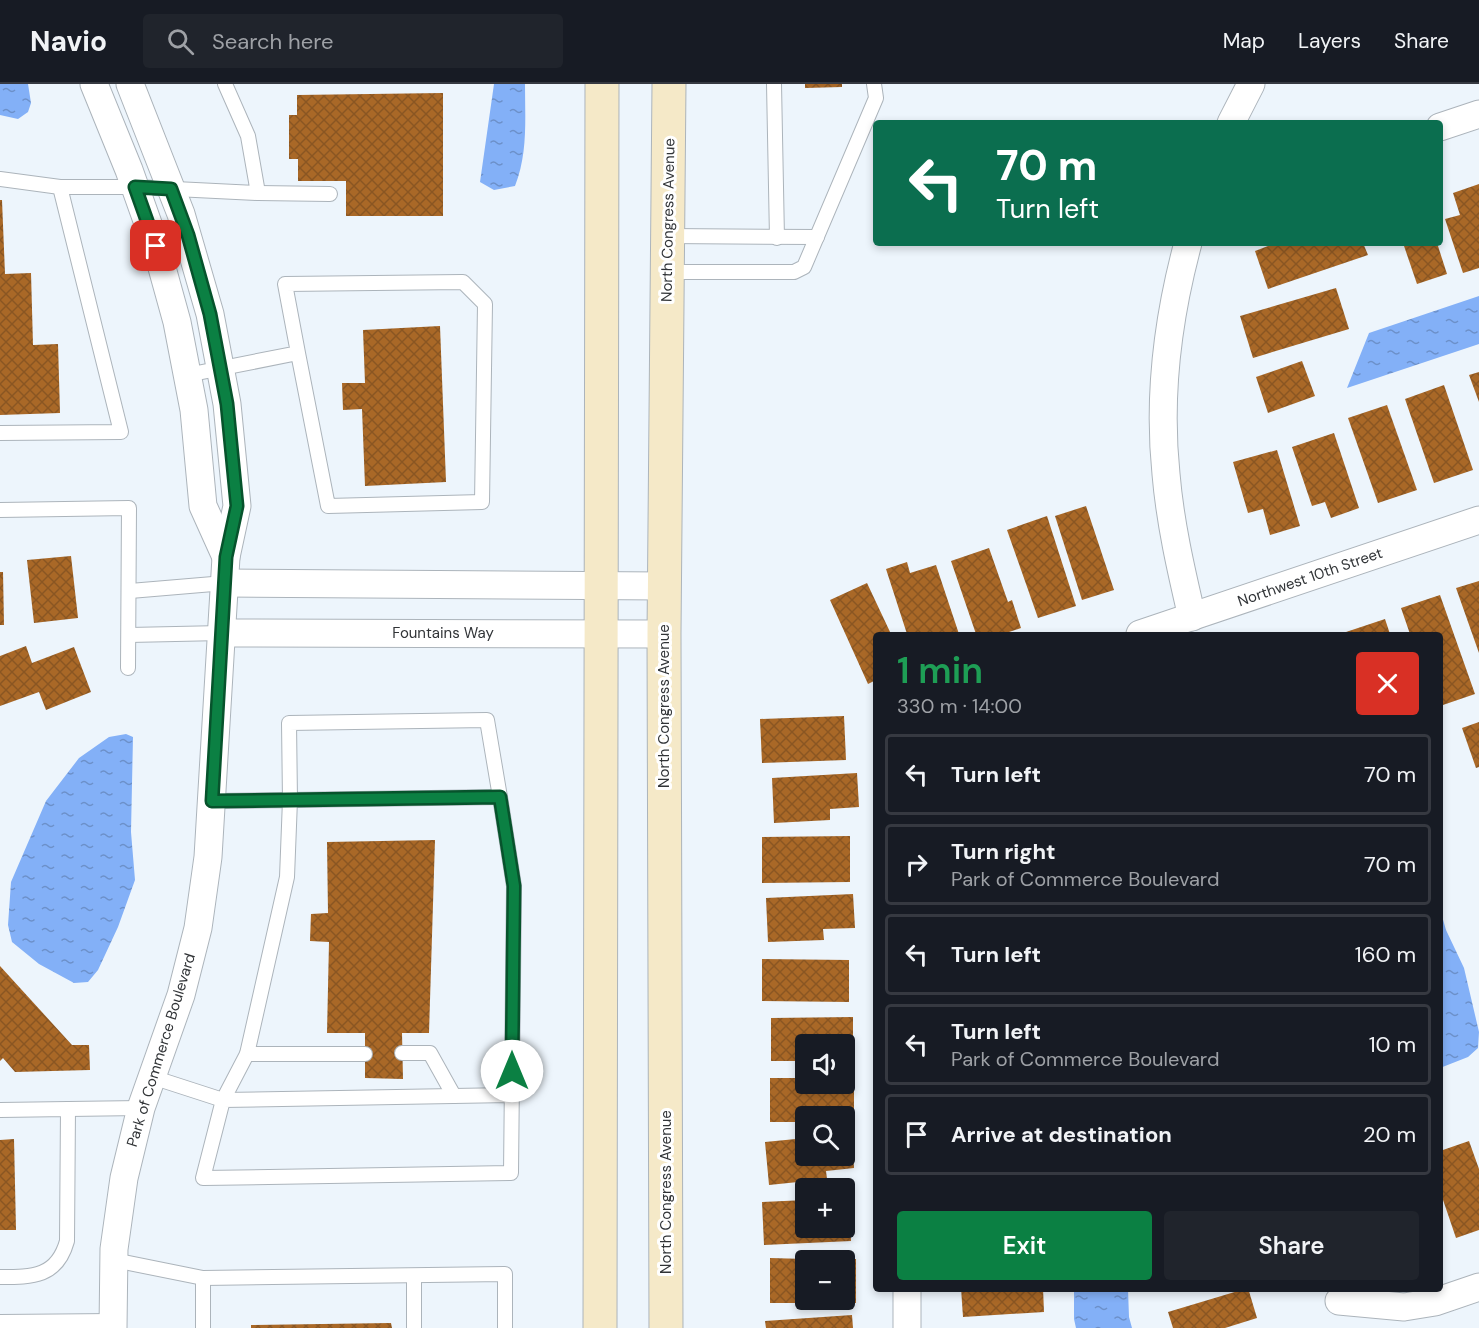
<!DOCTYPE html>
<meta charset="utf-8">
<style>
body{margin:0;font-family:"DM Sans",sans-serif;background:#20242c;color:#f1f3f6;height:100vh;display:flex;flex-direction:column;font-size:22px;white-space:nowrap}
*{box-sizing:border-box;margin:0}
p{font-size:20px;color:#9ea1a6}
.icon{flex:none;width:33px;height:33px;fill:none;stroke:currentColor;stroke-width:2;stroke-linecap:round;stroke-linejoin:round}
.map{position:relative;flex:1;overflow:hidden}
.side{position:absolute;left:873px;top:548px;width:570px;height:660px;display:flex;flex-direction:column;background:#171b24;border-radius:6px;box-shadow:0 3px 9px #0003}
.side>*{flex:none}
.top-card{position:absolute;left:873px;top:36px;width:570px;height:126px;border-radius:6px;box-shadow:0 3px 9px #0003;background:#0b6e4f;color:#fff;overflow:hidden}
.buttons{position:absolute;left:795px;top:950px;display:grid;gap:12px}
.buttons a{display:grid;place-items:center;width:60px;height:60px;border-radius:6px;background:#171b24;box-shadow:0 3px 9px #0003;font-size:30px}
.pin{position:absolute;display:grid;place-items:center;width:51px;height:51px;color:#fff;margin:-26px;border-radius:12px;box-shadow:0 3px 9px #0006}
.me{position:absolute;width:66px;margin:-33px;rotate:0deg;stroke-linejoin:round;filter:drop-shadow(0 0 4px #0008)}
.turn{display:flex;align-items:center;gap:21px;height:126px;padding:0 24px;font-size:27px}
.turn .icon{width:78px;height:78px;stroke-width:2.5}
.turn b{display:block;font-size:42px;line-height:51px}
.round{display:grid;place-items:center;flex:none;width:63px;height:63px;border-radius:6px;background:#20242c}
.summary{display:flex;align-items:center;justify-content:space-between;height:102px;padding:0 24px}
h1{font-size:36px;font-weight:600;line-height:45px;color:#1e9e55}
.button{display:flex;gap:12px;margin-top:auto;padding:12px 24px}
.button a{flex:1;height:69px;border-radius:6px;background:#0b8043;color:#fff;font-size:24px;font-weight:600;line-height:69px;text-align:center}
.button a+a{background:#20242c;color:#f1f3f6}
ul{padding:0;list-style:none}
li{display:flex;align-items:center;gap:18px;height:81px;margin:0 12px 9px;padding:0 12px;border:3px solid #363941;border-radius:6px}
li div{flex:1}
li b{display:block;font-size:22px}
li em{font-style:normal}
header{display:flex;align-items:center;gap:36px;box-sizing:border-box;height:84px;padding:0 30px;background:#171b24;border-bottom:2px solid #363941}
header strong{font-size:28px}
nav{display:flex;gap:33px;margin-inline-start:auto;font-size:21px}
.search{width:420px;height:54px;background:#20242c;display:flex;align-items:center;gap:15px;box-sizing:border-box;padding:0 21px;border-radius:6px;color:#9ea1a6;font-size:22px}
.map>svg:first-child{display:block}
.water{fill:url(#water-ripples)}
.building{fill:url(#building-cross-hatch)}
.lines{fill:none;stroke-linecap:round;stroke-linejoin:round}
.service-casing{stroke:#acb4bb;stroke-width:16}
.minor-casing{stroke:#acb4bb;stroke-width:29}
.secondary-casing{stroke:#acb4bb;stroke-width:35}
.service{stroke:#fff;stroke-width:14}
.minor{stroke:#fff;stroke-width:27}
.secondary{stroke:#f5e9c8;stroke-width:33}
.route-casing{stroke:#07532c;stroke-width:15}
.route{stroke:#0b8043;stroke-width:10}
.labels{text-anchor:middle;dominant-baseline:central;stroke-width:6;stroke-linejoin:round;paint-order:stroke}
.street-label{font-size:15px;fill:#313437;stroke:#fff}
</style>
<header>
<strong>Navio</strong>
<div class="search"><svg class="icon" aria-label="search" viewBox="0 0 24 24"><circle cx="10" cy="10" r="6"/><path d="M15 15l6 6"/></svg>Search here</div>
<nav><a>Map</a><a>Layers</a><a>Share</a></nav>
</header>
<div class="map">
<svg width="1479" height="1244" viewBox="0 0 1479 1244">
<defs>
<pattern id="water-ripples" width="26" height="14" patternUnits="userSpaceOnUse" patternTransform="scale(1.5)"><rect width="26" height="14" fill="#83b0f7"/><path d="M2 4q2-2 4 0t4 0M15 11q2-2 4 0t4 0" fill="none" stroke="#6c90c9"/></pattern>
<pattern id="building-cross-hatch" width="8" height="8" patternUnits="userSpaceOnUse" patternTransform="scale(1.5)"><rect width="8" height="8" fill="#a96827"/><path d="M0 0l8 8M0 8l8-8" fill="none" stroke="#8a5622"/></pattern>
</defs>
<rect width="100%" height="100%" fill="#edf5fc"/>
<g class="water">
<path d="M0,0h28l3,19 -3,9 -10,7 -18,-4z"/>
<path d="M494,0h31c0,34 3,69 -10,102l-21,4 -14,-8z"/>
<path d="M1479,212v48l-132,44 22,-55z"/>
<path d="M126,650l7,3 -2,95 4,48 -17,47 -20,43 -10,12 -14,1 -35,-19 -27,-22 -4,-17 3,-43 35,-81 33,-43 30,-21z"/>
<path d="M1440,825l6,21 18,38 15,64 -1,16 -10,9 -28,11z"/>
<path d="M1074,1205h54l1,28 3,11h-56l-2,-9z"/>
</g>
<g class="building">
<path d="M805,0h37v3l-37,1z"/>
<path d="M443,9v123h-97v-35h-48v-22h-9v-44h8v-20z"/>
<path d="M1479,100v84l-16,5 -18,-54 15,-4 -7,-22z"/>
<path d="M0,116h2l3,74 26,-1 2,72 25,-1 2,69 -60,2z"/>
<path d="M1276,159h87l5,12 -100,34 -13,-38z"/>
<path d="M1403,159h34l10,31 -30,10z"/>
<path d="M1336,204l13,41 -96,29 -13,-42z"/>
<path d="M440,242l6,156 -81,4 -3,-77 -19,1 -1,-27h23l-2,-53z"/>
<path d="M1302,277l13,35 -47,17 -12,-36z"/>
<path d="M1479,288v30l-10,-27z"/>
<path d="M1444,301l29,85 -39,13 -29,-84z"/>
<path d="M1387,321l30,85 -39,13 -30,-85z"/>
<path d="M1334,349l25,75 -28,10 -6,-16 -13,4 -20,-59z"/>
<path d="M1277,366l23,76 -30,9 -7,-26 -15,4 -15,-51z"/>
<path d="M1086,422l28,84 -32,10 -27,-84z"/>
<path d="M1047,432l29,90 -38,12 -31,-88z"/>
<path d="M989,464l19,54 4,-2 9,28 -18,6h-27l-25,-73z"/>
<path d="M71,472l7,62 -44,5 -7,-63z"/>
<path d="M907,478l3,11 26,-8 23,69h-52l-21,-65z"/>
<path d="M0,488h3l1,53h-4z"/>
<path d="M1479,497v72l-23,-65z"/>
<path d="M867,499l24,51h-15v46l-8,4 -38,-84z"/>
<path d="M1440,511l35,99 -35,12v-72h-30l-9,-26z"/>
<path d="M1385,535l5,15h-47v-1z"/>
<path d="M26,562l6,17 42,-16 17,45 -45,18 -7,-18 -39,14v-50z"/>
<path d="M844,632l2,44 -84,3 -2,-44z"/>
<path d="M1479,638v45l-3,1 -14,-40z"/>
<path d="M857,689l2,34 -29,2v11l-56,3 -2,-45z"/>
<path d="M850,752v46l-88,1v-46z"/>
<path d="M435,756l-6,193h-27l1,46 -38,-1v-45h-38l2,-91 -19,-1 1,-27 17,-1 -1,-71z"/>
<path d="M853,810l2,34 -32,1 1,11 -56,2 -2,-44z"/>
<path d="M762,875l87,1v42l-87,-1z"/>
<path d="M0,882l72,79h17l1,25 -75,2 -12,-14 -3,3z"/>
<path d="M853,933v43h-9v-16h-38v17h-35v-43z"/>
<path d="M770,994h36v5h38v-5h10v42h-10v-4h-38v6h-36z"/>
<path d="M852,1050l2,34 -28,3 1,8 -58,6 -4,-43 41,-4v17h38v-20z"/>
<path d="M14,1055l2,91h-16v-90z"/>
<path d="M1469,1057l10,28v61l-23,8 -16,-47v-40z"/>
<path d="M849,1114l2,43 -87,4 -2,-43 44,-2v27h38v-28z"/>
<path d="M770,1174l36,1v40h38v-40h12v44h-86z"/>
<path d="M961,1204h82l1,24 -81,5z"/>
<path d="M1248,1204l9,30 -32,10h-52l-5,-16z"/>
<path d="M852,1231l1,13h-87l-1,-7z"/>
<path d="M391,1239l1,5h-141v-3z"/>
</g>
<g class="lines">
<defs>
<g id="service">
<path d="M774,0l3,154"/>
<path d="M0,95l60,8"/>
<path d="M258,109l72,1"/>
<path d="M668,152l149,1"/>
<path d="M667,188h127l10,-5 72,-169 -2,-14"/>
<path d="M187,291l111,-22 30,153 154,-4 3,-198 -22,-22 -178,2 13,69"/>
<path d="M0,349l121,-1 -61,-245h75l123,6 -10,-57 -23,-52"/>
<path d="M0,426l129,-2 -1,160"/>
<path d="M130,507l95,-8"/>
<path d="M129,551l93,-2"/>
<path d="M500,713l14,89 -3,287 -308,5 20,-78 289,-5"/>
<path d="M402,969h28l24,43"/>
<path d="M247,970h118"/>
<path d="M152,993l71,23 24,-46 40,-177 3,-77 -1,-77 198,-3 13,77 -288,4"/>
<path d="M68,1025l73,-1"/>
<path d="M0,1026l68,-1 -1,132c-10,36 -34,36 -67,36"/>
<path d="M114,1176l89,18 302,-4v54"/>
<path d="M414,1192v52"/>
<path d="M0,1238l113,-1"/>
<path d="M203,1244v-50"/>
</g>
<g id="minor">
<path d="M94,0l35,86 27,76 21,76 17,88 9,96 23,51"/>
<path d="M1231,39l20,-39"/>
<path d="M1440,43l39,-13"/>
<path d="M1188,159c-20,74 -30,154 -22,231 4,48 15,96 26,143"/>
<path d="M225,499l439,3"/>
<path d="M222,549l442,1"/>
<path d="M1140,550l339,-114"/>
<path d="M1339,1217l65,6 31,-5 44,-15"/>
<path d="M113,1244l1,-79 10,-71 17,-70 40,-113 17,-67 10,-71 18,-300 11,-51 -10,-102 -17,-90 -29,-100 -51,-130"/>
<path d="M907,1244v-40"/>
</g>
<g id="secondary">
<path d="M600,1244l2,-1244"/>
<path d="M666,1244l-2,-694 5,-550"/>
</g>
</defs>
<use href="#service" class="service-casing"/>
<use href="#minor" class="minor-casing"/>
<use href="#secondary" class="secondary-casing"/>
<use href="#service" class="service"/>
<use href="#minor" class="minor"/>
<use href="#secondary" class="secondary"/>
</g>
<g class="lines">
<defs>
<path id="route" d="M156,162l-21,-59 36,2 17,46 22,79 17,90 10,102 -11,51 -14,244 288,-4 14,89 -2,185"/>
</defs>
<use href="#route" class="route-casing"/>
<use href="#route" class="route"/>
</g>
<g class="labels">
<g class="street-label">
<text transform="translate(668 136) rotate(-89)">North Congress Avenue</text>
<text transform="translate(1310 493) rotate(-19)">Northwest 10th Street</text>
<text x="443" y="549">Fountains Way</text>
<text transform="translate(664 622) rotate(-90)">North Congress Avenue</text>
<text transform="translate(161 966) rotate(-73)">Park of Commerce Boulevard</text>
<text transform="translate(666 1108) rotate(-90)">North Congress Avenue</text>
</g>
</g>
</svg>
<div class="buttons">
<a><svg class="icon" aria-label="sound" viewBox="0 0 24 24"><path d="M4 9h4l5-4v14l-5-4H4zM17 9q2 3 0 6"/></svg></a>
<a><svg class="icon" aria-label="search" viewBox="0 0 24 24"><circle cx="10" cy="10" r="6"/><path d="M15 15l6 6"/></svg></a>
<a>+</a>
<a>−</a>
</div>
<div class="pin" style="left:156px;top:162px;background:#d93025"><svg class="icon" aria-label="arrive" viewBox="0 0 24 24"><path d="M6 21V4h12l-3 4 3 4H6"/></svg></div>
<svg class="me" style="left:512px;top:987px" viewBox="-20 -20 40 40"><circle r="19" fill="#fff"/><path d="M0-13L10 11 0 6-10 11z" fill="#0b8043"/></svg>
<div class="top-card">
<div class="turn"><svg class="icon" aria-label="left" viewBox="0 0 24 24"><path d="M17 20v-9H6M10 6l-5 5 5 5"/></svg><div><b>70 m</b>Turn left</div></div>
</div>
<section class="side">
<div class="summary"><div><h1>1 min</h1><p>330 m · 14:00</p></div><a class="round" style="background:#d93025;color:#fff"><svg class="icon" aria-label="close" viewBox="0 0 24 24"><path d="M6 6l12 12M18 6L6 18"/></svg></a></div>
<ul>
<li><svg class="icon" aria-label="left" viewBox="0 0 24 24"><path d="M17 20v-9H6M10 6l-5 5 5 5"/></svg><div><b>Turn left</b></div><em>70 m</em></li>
<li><svg class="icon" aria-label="right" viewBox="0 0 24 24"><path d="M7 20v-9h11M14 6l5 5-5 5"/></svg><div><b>Turn right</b><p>Park of Commerce Boulevard</p></div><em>70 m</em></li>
<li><svg class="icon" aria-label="left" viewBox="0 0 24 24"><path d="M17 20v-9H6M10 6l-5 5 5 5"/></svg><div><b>Turn left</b></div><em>160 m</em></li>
<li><svg class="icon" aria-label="left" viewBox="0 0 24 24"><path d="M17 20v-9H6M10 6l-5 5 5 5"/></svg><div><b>Turn left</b><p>Park of Commerce Boulevard</p></div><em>10 m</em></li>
<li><svg class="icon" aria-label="arrive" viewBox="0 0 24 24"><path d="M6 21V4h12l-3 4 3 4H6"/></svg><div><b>Arrive at destination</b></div><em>20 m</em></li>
</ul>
<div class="button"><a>Exit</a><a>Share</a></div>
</section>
</div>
